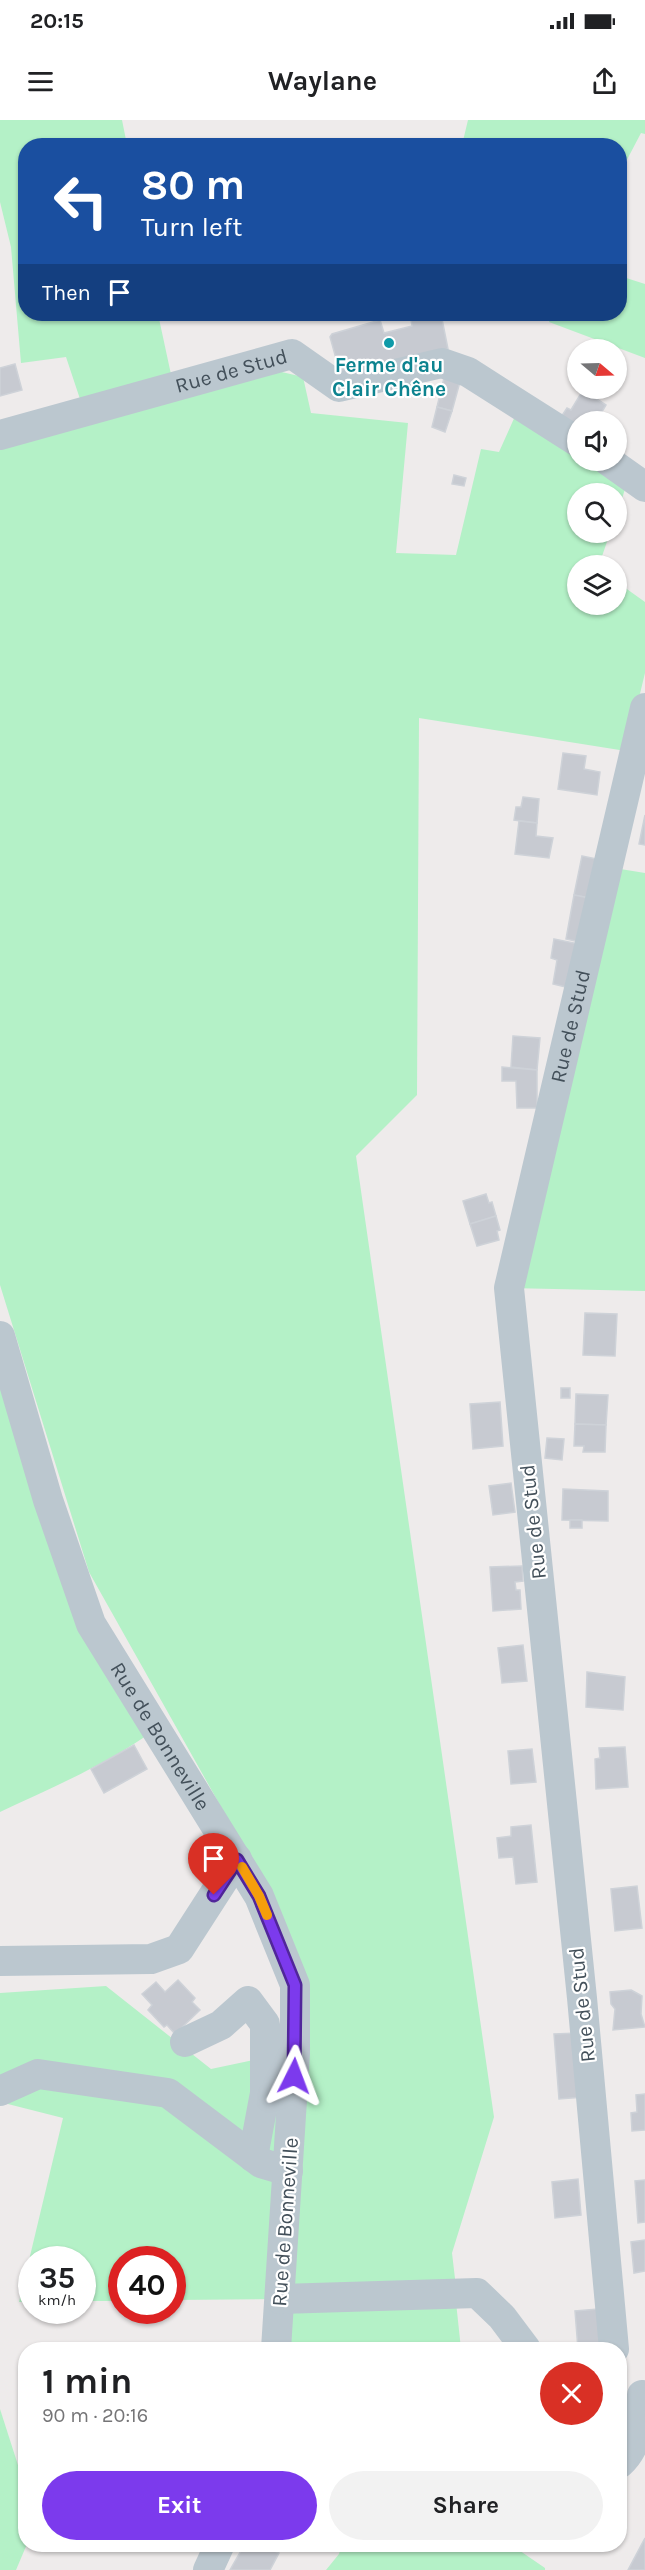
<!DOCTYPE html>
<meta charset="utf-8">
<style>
body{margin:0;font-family:Karla,sans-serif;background:#f2f2f2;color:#202124;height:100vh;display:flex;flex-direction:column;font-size:22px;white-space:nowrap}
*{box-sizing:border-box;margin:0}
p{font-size:20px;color:#757577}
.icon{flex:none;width:33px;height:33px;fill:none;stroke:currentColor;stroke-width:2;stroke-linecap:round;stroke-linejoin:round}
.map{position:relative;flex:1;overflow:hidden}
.details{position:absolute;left:18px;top:2222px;width:609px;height:210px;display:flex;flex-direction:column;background:#fff;border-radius:24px;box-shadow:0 2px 4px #0004}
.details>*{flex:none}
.guide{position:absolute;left:18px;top:18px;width:609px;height:183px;border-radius:24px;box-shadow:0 2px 4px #0004;background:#1a4fa0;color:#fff;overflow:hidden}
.needle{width:39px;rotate:109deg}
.controls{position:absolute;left:567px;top:219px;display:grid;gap:12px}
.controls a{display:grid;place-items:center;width:60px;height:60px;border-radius:50%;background:#fff;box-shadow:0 2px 4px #0004;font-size:30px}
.speed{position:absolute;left:18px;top:2126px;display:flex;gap:12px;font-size:30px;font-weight:700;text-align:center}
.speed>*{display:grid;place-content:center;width:78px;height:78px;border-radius:50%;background:#fff;box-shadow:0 2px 4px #0004;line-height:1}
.speed small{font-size:15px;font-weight:400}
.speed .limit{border:9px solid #d22;background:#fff;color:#111}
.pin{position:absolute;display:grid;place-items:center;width:51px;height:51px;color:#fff;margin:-62px -26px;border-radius:50% 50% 50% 0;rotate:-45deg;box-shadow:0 0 6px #0007}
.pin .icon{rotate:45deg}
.me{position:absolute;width:66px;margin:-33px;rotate:3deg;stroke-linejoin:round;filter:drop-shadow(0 0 4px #0008)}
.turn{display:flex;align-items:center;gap:21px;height:126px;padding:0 24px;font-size:27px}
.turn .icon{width:78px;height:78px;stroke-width:2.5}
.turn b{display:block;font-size:42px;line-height:51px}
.then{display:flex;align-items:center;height:57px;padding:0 24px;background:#0003;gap:12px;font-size:22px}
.round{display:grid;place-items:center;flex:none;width:63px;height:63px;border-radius:32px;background:#f2f2f2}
.summary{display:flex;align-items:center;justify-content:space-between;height:102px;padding:0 24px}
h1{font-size:36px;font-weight:700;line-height:45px}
.action{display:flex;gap:12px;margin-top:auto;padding:12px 24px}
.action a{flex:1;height:69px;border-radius:36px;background:#7c3aed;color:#fff;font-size:24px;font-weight:700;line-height:69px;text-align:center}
.action a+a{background:#f2f2f2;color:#202124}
.status{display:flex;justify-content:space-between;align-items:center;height:42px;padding:0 30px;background:#fff;direction:ltr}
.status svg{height:16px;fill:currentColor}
header{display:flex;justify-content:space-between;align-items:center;height:78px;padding:0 24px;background:#fff;font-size:27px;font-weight:700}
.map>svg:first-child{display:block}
.green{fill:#b4f1c7}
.building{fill:#c7cad1;stroke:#ced2d8;stroke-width:1.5}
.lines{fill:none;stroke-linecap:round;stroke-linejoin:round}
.minor{stroke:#bbc7cf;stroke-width:30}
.route-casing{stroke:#51269a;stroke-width:15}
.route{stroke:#7c3aed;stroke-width:10}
.slow{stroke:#f59e0b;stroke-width:10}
.culture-dot{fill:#0f9aa8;stroke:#fff;stroke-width:2}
.labels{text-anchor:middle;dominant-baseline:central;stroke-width:4.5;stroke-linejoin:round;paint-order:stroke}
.culture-label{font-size:21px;font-weight:bold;fill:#0d838f;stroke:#fff}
.street-label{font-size:21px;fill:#43505a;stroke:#fff}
</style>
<div class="status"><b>20:15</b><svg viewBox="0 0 49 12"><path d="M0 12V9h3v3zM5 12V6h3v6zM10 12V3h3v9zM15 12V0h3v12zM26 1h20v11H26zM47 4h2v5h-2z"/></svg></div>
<header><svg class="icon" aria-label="menu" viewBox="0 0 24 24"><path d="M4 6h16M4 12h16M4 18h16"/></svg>Waylane<svg class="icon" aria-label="share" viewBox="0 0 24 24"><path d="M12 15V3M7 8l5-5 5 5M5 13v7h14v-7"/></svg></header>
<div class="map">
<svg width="645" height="2450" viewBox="0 0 645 2450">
<rect width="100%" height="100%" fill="#eeebeb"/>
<g class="green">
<path d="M0,0h122l5,25 -101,1v168h132l14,65 -91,23 -15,-45 -45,6 -10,-116 -11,-45z"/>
<path d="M468,0h177v14l-4,-1 -21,40v-27l-158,-1z"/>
<path d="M620,156l25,8v74l-96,-36 3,-8h68z"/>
<path d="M269,249l34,8 8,36 97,10 -12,130 60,2 25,-106 18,3 17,-38 61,38 1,8 13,1 36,22 -10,31 -1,-20h-38v38l32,1 -11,32 -21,1v38h38l1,-22 28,20v71l-19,78 -207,-33 -2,377 -61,61 138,961 -42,136 4,34 -164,-2 -8,-366 -195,-347 -89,-287v-843z"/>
<path d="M608,747l37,6v418l-136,-3z"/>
<path d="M0,1216l48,164 108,229c-48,35 -103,58 -156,83z"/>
<path d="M106,1866l105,83 76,-16 -7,245 176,4 5,47h-185l4,-50 -107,1 -1,-41h-50l-1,42h-38l-1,-42h-50l-1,43h-12l44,-184 -63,-16v-109z"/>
<path d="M0,2289l25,78 2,57 -11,26h-16z"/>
<path d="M342,2424h168l35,24v2h-219l13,-16z"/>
</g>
<g class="building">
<path d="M410,194h31l7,35 -106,31 -12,-43 2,-3 48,-14 4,13 28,-7z"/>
<path d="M15,244l7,26 -22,6v-28z"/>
<path d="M445,254l16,4 -9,33 -15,-4z"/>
<path d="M583,270l23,15 -10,17h-18v9l-19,-11 8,-12 4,2z"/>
<path d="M437,287l15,4 -7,21 -13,-5z"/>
<path d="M454,355l12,3 -2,8 -12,-2z"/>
<path d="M563,633l23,3 -2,13 16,3 -3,23 -39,-6z"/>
<path d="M523,677l16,2 -2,24 -23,-3 2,-13h5z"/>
<path d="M645,695v30l-6,-1z"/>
<path d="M519,701l18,2 -1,13 17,2 -4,20 -34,-4z"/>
<path d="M582,736l15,3 -7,39 -16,-3z"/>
<path d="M574,775l15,3 -9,44 -14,-3z"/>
<path d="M554,819l25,5 -9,44 -17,-4 4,-24 -6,-2z"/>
<path d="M513,916l27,2 -3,32 -26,-3z"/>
<path d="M502,947l35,3v38h-20l-1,-27h-14z"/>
<path d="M486,1074l3,9 3,-1 4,14 -26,8 -7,-23z"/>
<path d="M496,1096l4,14 -3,1 2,9 -22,6 -7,-22z"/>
<path d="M585,1193l32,1 -2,42 -32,-1z"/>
<rect x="561" y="1268" width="9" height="10"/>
<path d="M576,1274l32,1 -2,30 -31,-1z"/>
<path d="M500,1282l3,44 -30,3 -3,-45z"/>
<path d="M575,1304l31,1 -1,27h-22l1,-6h-10z"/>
<path d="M547,1318l17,1 -2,21 -17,-2z"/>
<path d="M511,1363l4,29 -22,3 -4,-29z"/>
<path d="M563,1369l45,2v30l-46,-1z"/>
<rect x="570" y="1400" width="12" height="8"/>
<path d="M522,1446l1,15 -8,1 1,8h4l1,19 -28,2 -3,-44z"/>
<path d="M523,1525l4,36 -25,2 -4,-35z"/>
<path d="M587,1552l38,5 -2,33 -37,-3z"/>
<path d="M134,1625l13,24 -43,24 -13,-24z"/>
<path d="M625,1627l3,40 -32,2 -1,-30 5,-1 -1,-10z"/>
<path d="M532,1629l4,33 -25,2 -3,-33z"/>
<path d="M531,1705l6,57 -21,2 -3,-27 -14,1 -2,-20 14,-2v-9z"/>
<path d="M637,1766l5,42 -27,3 -4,-42z"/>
<path d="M178,1860l17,18 -3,4 8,8 -25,24 -8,-9 -3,2 -16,-17 4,-5 -10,-11 14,-12 9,10z"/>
<path d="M631,1870l11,6 -1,18 4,13 -32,3 2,-21 -4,-5 -1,-12z"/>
<path d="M579,1913l5,64 -25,2 -5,-65z"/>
<path d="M645,1974v36l-13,1 -1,-18 6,-1 -1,-17z"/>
<path d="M578,2059l3,36 -26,3 -3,-36z"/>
<path d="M645,2060v42l-7,1 -3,-42z"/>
<path d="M645,2120v31l-11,2 -3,-31z"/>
<path d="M598,2189l4,37 -24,3 -3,-38z"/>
<path d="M645,2418v32h-17z"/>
<path d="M250,2424h11l18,9 -9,17h-40l12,-21 4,2z"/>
</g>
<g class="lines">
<g class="minor">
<path id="s1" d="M0,315l292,-81 47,33 103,-24 26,9 110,70"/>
<path d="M607,340l38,27"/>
<path id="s2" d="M0,1216l48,164 43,124 168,272 36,89v68l-19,296"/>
<path d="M0,1841l151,-2 28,-10 58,-90"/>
<path d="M185,1922l36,-17 27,-24 17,23v69l-12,64"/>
<path d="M0,1971l38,-17 130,19 93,70 27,8"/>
<path d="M280,2179l197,-6 25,24 24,32"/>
<path id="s3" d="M614,2229l-32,-351 -73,-710 136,-580"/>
<path d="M620,2343c19,-17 20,-44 22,-68"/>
<path d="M208,2450l12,-26"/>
</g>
</g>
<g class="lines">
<defs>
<path id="route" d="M214,1775l23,-35 22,36 36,89 -1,91"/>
</defs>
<use href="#route" class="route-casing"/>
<use href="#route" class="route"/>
<path class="slow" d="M242,1747l17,29 8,19"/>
</g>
<circle class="culture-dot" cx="389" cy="223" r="6"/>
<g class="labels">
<g class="culture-label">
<text x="389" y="245">Ferme d'au<tspan x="389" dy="24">Clair Chêne</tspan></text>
</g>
<g class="street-label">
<text stroke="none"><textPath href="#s1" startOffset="240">Rue de Stud</textPath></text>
<text stroke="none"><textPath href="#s3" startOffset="1335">Rue de Stud</textPath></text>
<text transform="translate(533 1402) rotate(-96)">Rue de Stud</text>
<text stroke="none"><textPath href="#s2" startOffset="434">Rue de Bonneville</textPath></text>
<text transform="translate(582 1885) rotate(-96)">Rue de Stud</text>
<text transform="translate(285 2102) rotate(-86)">Rue de Bonneville</text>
</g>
</g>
</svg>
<div class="controls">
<a><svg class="needle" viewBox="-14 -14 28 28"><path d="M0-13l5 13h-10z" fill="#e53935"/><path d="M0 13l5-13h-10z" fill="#757577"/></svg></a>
<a><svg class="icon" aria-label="sound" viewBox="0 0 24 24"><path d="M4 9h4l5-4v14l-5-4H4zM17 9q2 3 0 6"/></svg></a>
<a><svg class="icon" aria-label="search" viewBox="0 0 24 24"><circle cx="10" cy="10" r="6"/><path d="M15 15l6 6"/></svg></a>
<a><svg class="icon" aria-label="layers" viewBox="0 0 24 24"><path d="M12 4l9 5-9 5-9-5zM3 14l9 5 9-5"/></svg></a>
</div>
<div class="speed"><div>35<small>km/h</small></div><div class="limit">40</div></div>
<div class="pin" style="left:214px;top:1775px;background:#d93025"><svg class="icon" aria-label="arrive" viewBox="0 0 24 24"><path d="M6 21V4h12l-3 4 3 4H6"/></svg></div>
<svg class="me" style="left:294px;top:1956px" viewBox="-20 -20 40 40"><path d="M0-17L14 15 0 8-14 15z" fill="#7c3aed" stroke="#fff" stroke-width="4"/></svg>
<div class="guide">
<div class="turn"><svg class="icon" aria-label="left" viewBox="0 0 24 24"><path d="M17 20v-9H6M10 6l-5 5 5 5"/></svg><div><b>80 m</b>Turn left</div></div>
<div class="then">Then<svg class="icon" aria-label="arrive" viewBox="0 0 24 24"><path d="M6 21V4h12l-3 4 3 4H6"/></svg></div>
</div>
<section class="details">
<div class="summary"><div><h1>1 min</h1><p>90 m · 20:16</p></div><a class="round" style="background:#d93025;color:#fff"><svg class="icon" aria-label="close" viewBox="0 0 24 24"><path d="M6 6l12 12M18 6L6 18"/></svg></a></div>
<div class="action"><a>Exit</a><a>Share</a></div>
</section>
</div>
